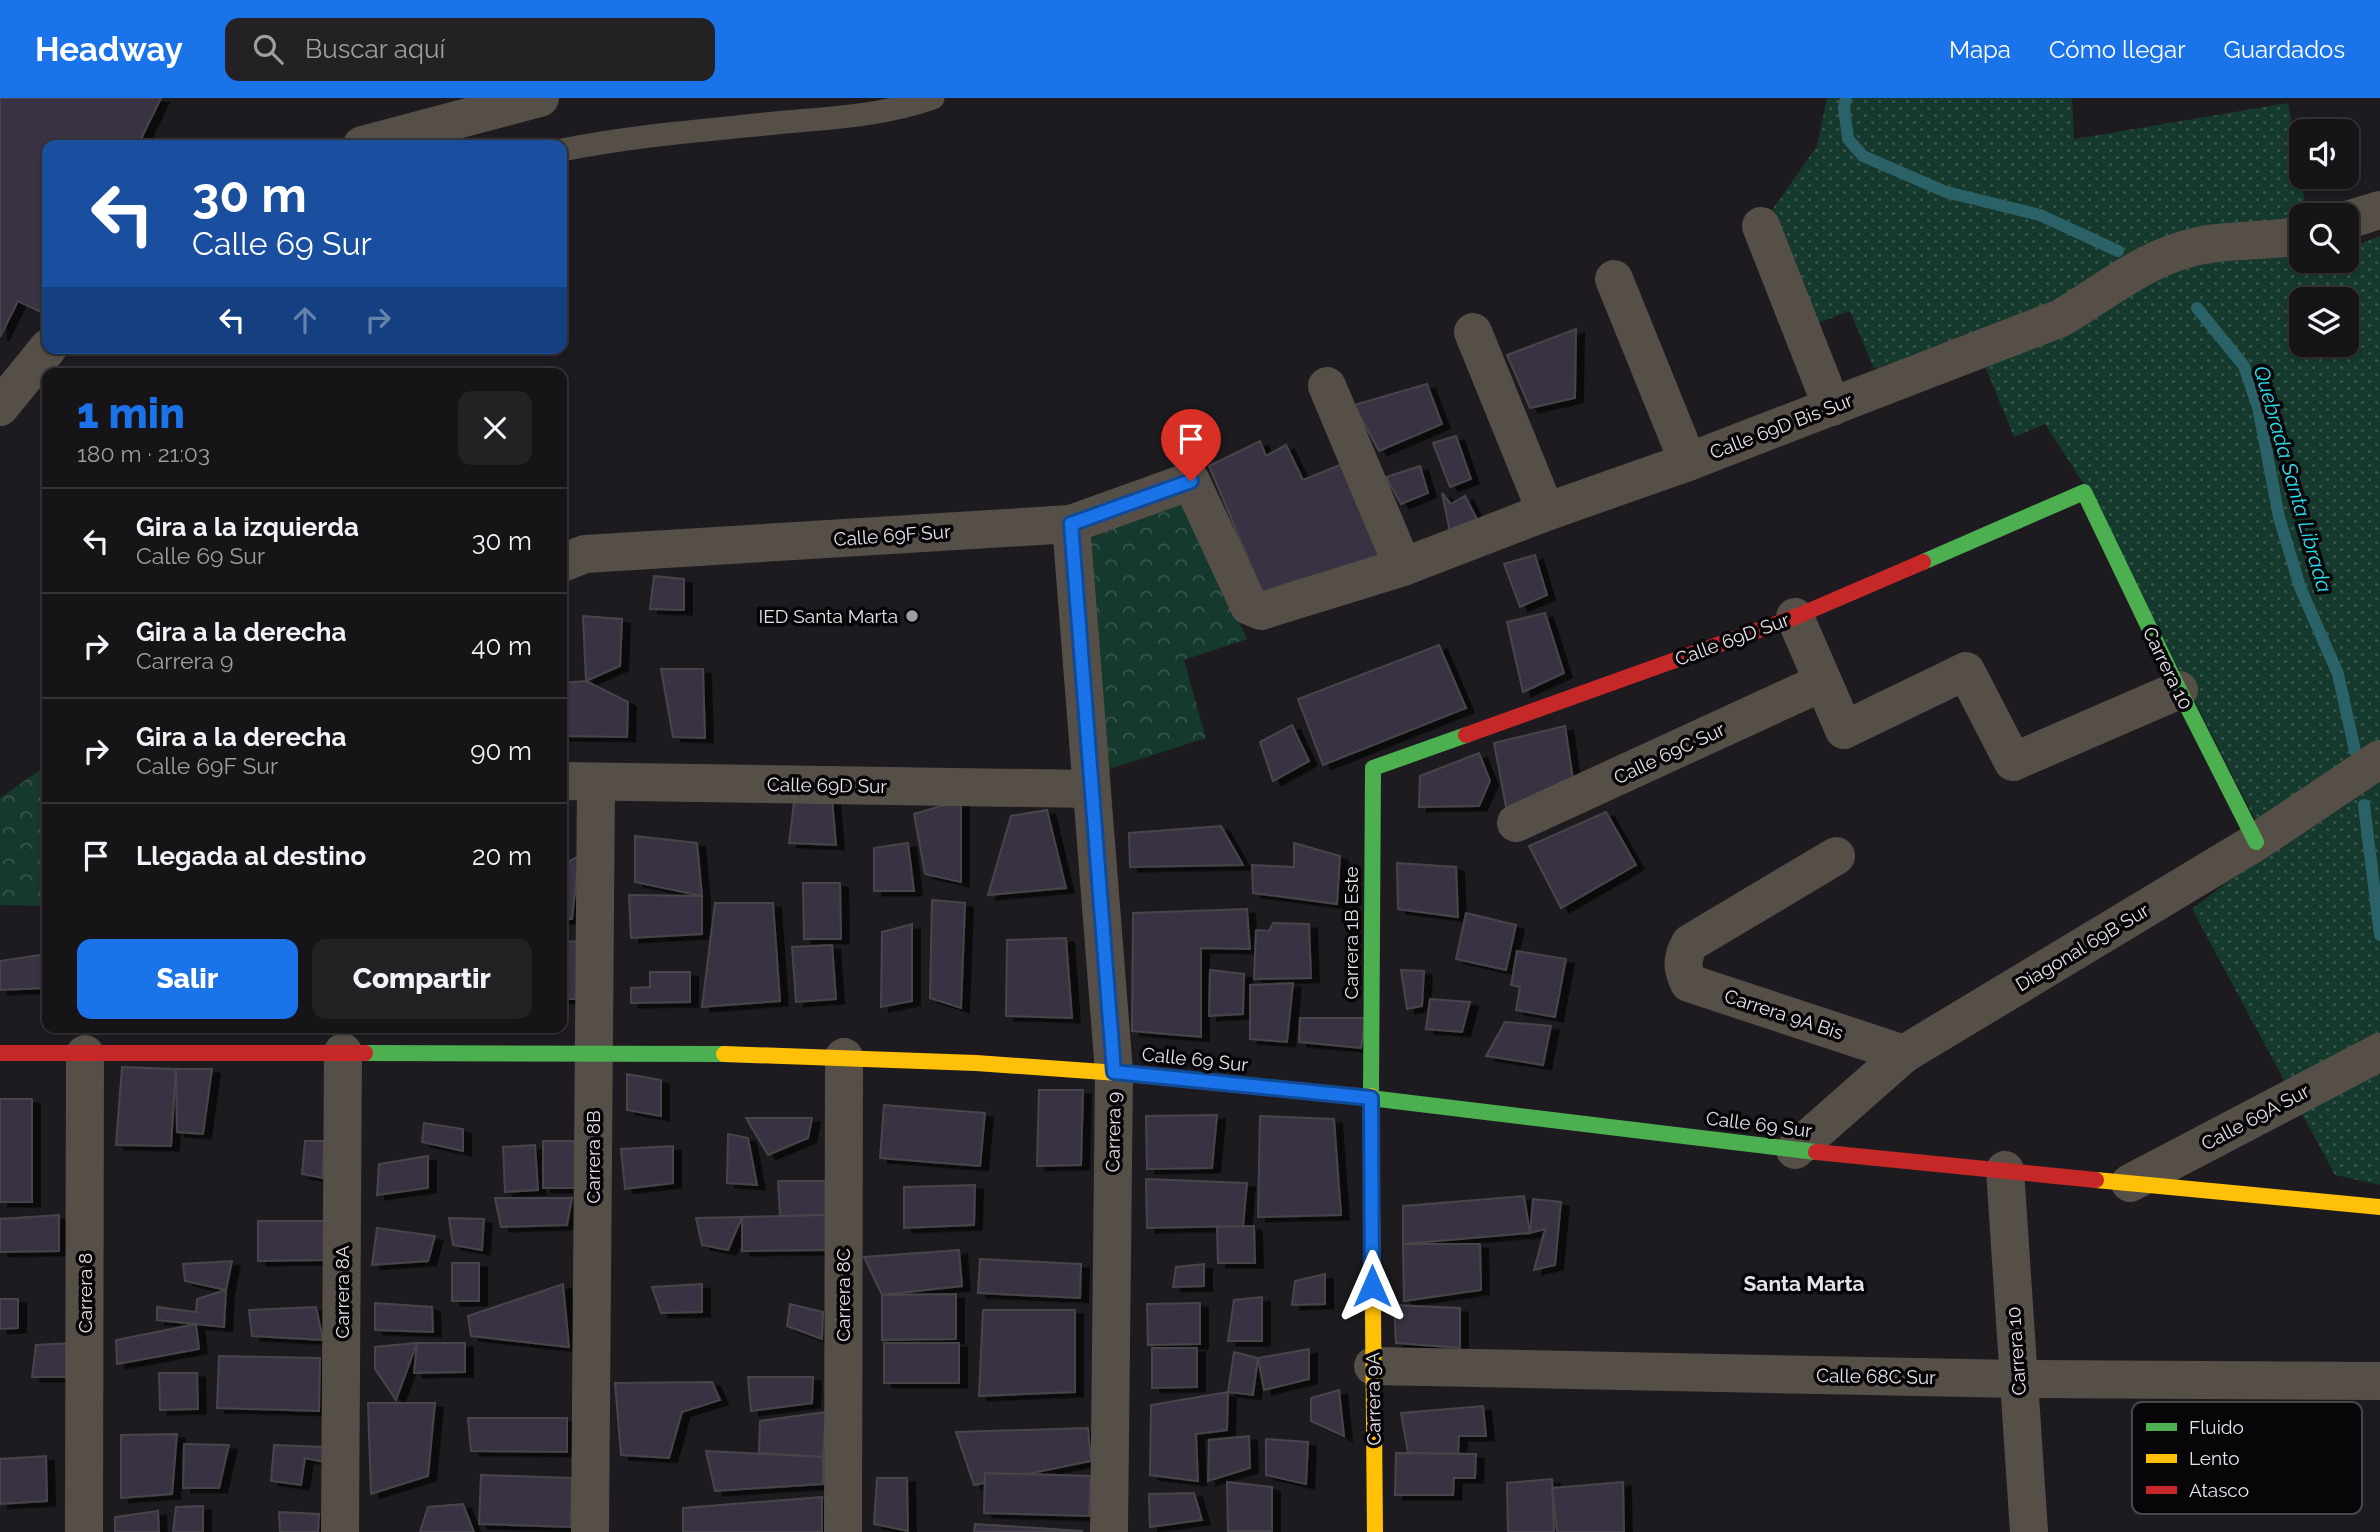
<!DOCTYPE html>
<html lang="es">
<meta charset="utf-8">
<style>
body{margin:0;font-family:Raleway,sans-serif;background:#232124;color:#f1f3f6;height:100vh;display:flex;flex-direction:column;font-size:26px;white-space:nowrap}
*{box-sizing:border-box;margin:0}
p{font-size:23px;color:#9e9ea1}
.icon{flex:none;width:38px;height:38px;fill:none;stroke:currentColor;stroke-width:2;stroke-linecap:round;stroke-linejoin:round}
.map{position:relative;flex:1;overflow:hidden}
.sheet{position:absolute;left:42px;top:270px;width:525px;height:665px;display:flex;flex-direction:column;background:#161417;border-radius:14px;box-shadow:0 2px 5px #0004,0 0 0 2px #353336}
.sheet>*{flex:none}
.top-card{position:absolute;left:42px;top:42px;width:525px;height:214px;border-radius:14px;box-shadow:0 2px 5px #0004,0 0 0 2px #353336;background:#1a4fa0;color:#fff;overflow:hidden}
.controls{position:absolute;left:2289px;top:21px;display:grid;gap:14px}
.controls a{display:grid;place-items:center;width:70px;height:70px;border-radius:14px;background:#161417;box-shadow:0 2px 5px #0004,0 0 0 2px #353336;font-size:35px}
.pin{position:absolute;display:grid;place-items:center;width:60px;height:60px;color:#fff;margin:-72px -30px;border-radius:50% 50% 50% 0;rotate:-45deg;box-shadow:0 0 7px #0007}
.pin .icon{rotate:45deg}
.me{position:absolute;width:77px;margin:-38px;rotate:0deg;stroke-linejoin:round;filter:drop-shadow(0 0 5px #0008)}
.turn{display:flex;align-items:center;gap:24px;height:147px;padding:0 35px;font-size:32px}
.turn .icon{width:91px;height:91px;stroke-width:2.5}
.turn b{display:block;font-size:49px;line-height:60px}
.lanes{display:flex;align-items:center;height:66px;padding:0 35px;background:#0003;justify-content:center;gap:35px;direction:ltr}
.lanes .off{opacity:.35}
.round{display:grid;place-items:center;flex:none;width:74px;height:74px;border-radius:14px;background:#232124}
.head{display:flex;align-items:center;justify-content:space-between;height:119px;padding:0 35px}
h1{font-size:42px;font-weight:800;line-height:52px;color:#1a73e8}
.action{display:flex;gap:14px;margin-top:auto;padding:14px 35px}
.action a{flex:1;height:80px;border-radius:14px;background:#1a73e8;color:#fff;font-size:28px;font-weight:800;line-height:80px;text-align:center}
.action a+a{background:#232124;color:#f1f3f6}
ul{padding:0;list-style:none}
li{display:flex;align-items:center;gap:21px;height:105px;padding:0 35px;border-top:2px solid #353336}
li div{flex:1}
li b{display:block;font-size:26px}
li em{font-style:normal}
header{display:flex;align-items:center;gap:42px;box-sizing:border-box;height:98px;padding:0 35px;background:#1a73e8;color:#fff}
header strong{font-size:33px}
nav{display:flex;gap:38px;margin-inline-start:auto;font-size:24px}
.search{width:490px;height:63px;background:#232124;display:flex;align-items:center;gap:18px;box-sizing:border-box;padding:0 24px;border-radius:14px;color:#9e9ea1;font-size:26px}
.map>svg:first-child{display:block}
.grass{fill:url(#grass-dots);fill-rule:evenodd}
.park{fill:url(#park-crowns)}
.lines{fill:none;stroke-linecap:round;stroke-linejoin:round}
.stream{stroke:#2b6268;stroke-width:12}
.building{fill:#393342;stroke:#47454a;stroke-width:2;filter:url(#shadow)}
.lane{stroke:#564f48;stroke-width:23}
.street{stroke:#564f48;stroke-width:38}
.fast{stroke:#4caf50;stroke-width:16}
.slow{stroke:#ffc107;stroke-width:16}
.jam{stroke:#c62828;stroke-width:16}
.route-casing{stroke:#114b97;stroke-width:18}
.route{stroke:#1a73e8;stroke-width:12}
.poi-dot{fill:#9f9ca2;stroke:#070508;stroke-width:2.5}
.labels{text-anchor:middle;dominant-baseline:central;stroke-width:7;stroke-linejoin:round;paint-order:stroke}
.street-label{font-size:19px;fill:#e5e2e8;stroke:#070508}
.poi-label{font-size:19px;fill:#e5e2e8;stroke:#070508;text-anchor:end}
.water-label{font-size:21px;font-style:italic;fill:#29e1f0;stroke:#070508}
.neighbourhood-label{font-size:21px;font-weight:bold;fill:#e5e2e8;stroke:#070508}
.key{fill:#070508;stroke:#4a474b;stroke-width:2}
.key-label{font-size:19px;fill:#e5e2e8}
</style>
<header>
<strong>Headway</strong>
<div class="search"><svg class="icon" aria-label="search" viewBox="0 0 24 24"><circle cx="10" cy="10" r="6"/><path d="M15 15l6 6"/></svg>Buscar aquí</div>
<nav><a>Mapa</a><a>Cómo llegar</a><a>Guardados</a></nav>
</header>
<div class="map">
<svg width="2380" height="1434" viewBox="0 0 2380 1434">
<defs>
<pattern id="grass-dots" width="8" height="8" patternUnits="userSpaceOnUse" patternTransform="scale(1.75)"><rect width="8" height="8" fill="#15392c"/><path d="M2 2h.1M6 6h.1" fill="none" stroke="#37554b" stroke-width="1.8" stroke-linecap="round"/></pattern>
<pattern id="park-crowns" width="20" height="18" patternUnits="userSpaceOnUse" patternTransform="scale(1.75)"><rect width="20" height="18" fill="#15392c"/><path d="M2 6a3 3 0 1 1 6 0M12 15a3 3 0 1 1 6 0" fill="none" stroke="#37554b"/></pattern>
<filter id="shadow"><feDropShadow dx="8" dy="4.5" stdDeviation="0" flood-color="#0009"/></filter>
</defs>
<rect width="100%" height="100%" fill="#1d1b1f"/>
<path class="grass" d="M1827,0h245l2,41 214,-36 19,112h-6v46h46v-12l33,-13v949l-45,-10 -143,-266 78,-60 -183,-360 -42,-65 -31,13 -42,-103 -98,35 -24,-58 -49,18 -40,-103 56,-80zM2301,201h46v46h-46z"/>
<g class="park">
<path d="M1182,400l65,141 -63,21 22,78 -106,34 -11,-233z"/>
<path d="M47,667v141l-47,-1v-107z"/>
</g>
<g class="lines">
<g class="stream">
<path d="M1846,0l-2,10 4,31 15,17 83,36 94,23 78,36"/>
<path d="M2197,210l47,58 14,41 21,110 21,70 38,87 17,77"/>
<path d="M2364,707l16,130"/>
</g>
</g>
<g class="building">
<path d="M0,0h161l-23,47h-91v170l-29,-14 -18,36z"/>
<path d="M1576,231l-1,69 -45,10 -23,-53z"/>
<path d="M1427,286l15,40 -63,27 -25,-46z"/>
<path d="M1456,338l15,43 -21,8 -17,-44z"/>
<path d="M1260,343l6,15 20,-11 17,35 44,-18 42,104 -125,30 -55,-130z"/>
<path d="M1420,368l8,27 -27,11 -15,-27z"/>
<path d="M1442,395l9,11 14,-8 12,23 -27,13z"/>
<path d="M1535,457l12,40 -27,12 -16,-43z"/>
<path d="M654,478l30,3v31l-34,-1z"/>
<path d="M1545,515l19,60 -41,19 -16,-70z"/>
<path d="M583,518l39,3 -2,47 -34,15z"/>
<path d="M1439,547l27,63 -143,57 -25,-66z"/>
<path d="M661,571h42l2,69 -32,-1z"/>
<path d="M586,583l42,21 -1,35 -65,-1v-53z"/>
<path d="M1292,627l17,36 -36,20 -13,-39z"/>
<path d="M1565,628l9,60 -67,26 -13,-69z"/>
<path d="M1479,655l11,28 -11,25 -60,1 1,-31z"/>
<path d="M795,697l37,4 4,46 -47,-2z"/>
<path d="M961,702v82l-36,-8 -11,-60z"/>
<path d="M1047,712l19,78 -78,7 23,-79z"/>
<path d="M1606,714l30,53 -75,43 -32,-62z"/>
<path d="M1221,728l22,39 -113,2 -1,-34z"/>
<path d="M635,738l62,7 5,53 -67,-14z"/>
<path d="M908,745l6,48h-40v-43z"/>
<path d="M1294,745l46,13 -3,48 -84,-11 -1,-28 42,2z"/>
<path d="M579,758l-7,63h-10v-54z"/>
<path d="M1397,765l59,4 2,50 -60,-8z"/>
<path d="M803,785h37l1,56h-37z"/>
<path d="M629,797l73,1v38l-71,4z"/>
<path d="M932,802l33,3 -4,105 -31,-10z"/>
<path d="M715,805h58l7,98 -78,6z"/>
<path d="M1247,811l3,40 -49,-1v89l-69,-6 1,-118z"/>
<path d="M1466,815l50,12 -10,45 -50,-11z"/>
<path d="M1273,825l36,1 2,54 -57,1 2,-49 13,1z"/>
<path d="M912,826v77l-31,6 1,-75z"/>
<path d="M1066,840l6,80 -66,-2 1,-76z"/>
<path d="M562,843l20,1 -2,57h-18z"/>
<path d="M832,847l4,54 -40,3 -4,-55z"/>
<path d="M1517,853l49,8 -11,58 -39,-7 4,-23 -9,-2z"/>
<path d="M47,856v34l-47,2v-29z"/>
<path d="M1210,872l34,4 -1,40 -34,2z"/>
<path d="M1401,872l23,1 -2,35 -15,3z"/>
<path d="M650,874h40v30l-59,1v-15l19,-1z"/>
<path d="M1293,885l-6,59 -37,-3v-54z"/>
<path d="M1430,901l40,3 -8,30 -36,-3z"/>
<path d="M1300,920h66l-5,30 -62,-6z"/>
<path d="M1505,924l46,4 -8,39 -57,-9z"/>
<path d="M122,969l54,2 -5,77 -55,-1z"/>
<path d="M176,971h36l-9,65 -26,-2z"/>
<path d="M627,976l34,6v36l-34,-6z"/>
<path d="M1039,992h44l-2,75 -44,1z"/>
<rect x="0" y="1001" width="32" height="103"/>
<path d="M884,1007l101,8 -5,53 -100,-8z"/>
<path d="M1217,1017l-5,53 -65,1 -1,-53z"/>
<path d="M1260,1018l74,3 7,96 -83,2z"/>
<path d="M746,1020h66l-4,20 -40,17z"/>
<path d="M424,1025l39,6v22l-41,-9z"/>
<path d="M728,1036l20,4 9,47 -30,-2z"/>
<path d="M305,1043h19l-1,37 -21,-4z"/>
<rect x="543" y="1043" width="35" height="47"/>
<path d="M535,1047l3,45 -33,2 -2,-45z"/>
<path d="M673,1048v37l-48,6 -4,-40z"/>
<path d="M428,1058v32l-51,7 2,-31z"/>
<path d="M1146,1081l101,4 -4,43 -96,2z"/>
<path d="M778,1083h53l-3,34 -48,1z"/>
<path d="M975,1087l-1,40 -70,3v-41z"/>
<path d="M1524,1098l6,37 -127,11v-38z"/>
<path d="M495,1100h77l-5,27 -66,2z"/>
<path d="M1533,1101l28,3 -6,63 -21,5 11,-41 -15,4z"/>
<path d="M59,1117v36l-59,1v-33z"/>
<path d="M828,1117l1,35 -87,1v-34z"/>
<path d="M742,1119l-14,33 -26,-5 -6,-27z"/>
<path d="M449,1120l35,1 -2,31 -29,-5z"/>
<path d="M258,1123h67v39l-67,1z"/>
<path d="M1254,1128l1,37h-37l-1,-36z"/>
<path d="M377,1130l58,8 -7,25 -56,4z"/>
<path d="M1403,1146h77l1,46 -77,11z"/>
<path d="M959,1152l3,36 -80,9 -18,-38z"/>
<path d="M980,1161l101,5 -1,34 -102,-5z"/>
<path d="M232,1163l-6,29 -41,-9 -2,-17z"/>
<rect x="452" y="1165" width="27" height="38"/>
<path d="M1204,1166v22l-31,1 3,-20z"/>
<path d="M1325,1176v30l-33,1 3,-24z"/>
<path d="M563,1186l6,63 -98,-11 -3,-20z"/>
<path d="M702,1186v28l-41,1 -9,-26z"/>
<path d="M226,1192l-2,37 -67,-7v-13l39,5 1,-13z"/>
<path d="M956,1196v45l-74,1v-45z"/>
<path d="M1262,1199v44h-34l6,-41z"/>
<path d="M0,1201h18v29l-18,1z"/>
<path d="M375,1205l57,4 1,25 -58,-2z"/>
<path d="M1200,1205v41l-52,1 -1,-41z"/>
<path d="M790,1206l33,8 -1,27 -35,-13z"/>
<path d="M1394,1207l66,3v40l-64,-5z"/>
<path d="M316,1209l7,33 -71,-4 -3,-26z"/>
<path d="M983,1212h92v82l-96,4z"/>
<path d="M196,1226l3,25 -82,15 -1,-24z"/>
<path d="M73,1245v34h-41l4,-32z"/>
<path d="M417,1245h48v29l-51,1z"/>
<path d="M417,1245l-21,57 -21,-31v-22z"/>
<rect x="884" y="1245" width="75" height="40"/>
<path d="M1152,1250h45v39l-45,1z"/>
<path d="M1309,1251v30l-45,11 -6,-32z"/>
<path d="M1234,1254l24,6 -5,37 -25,-3z"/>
<path d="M219,1258l101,2 -1,53 -102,-3z"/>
<path d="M159,1275h38l1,36 -38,1z"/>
<path d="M748,1279h65l-1,26 -61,8z"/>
<path d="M712,1284l8,18 -38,12 -13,46 -48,-3 -6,-72z"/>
<path d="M1339,1292l5,46 -33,-15v-23z"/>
<path d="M1228,1294l-1,38 -31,4 2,47 -48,-6 1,-70z"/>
<path d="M368,1305h67l-7,73 -57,18z"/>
<path d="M1483,1308l3,30h-27l-1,18 -50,-1 -7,-40z"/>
<path d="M826,1314l-3,45 -64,-4 1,-32z"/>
<path d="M468,1320h99v34l-96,-1z"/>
<path d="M1088,1330l3,33 -117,24 -18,-53z"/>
<path d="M177,1336l-5,60 -51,4v-63z"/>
<path d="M1249,1338l1,32 -42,13 1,-41z"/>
<path d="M1266,1341l42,3 -2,42 -40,-9z"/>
<path d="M184,1346l45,1 -10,43h-36z"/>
<path d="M274,1347l50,2v15l-19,-4 -4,27 -30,-4z"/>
<path d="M706,1353l117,6v27l-108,7z"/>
<path d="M1396,1355l80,1 -1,24h-21l-1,17h-58z"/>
<path d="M46,1358l1,45 -47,3v-45z"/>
<path d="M985,1375l106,3 -2,40 -105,-3z"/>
<path d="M481,1377l91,3 -1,49 -92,-3z"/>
<path d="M877,1380h30l1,53 -34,-7z"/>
<path d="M1552,1381l2,53h-46l-1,-49z"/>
<path d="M1227,1384l45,5v44h-44z"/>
<path d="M1623,1384l1,50h-67l-5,-44z"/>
<path d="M1194,1395l8,27 -52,7 -1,-33z"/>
<path d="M822,1399v35h-139v-24z"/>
<path d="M463,1406l11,28h-54l8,-25z"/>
<path d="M203,1408v26h-30l3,-25z"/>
<path d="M158,1413l1,21h-44v-15z"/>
<path d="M279,1414l40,2 -1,18h-38z"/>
<path d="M975,1426l108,7 -109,1z"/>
</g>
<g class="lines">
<path class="lane" d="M562,52c74,-15 148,-20 223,-28 50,-4 100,-7 148,-24"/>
<g class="street">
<path d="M362,47l178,-47"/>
<path d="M2347,122l33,-10"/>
<path d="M1761,128l71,181"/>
<path d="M1614,181l74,183"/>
<path d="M1473,234l73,180"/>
<path d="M1327,288l76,181"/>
<path d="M0,309l48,-59"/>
<path d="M1071,426l43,548 -5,460"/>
<path d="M562,465l23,-9 486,-30 120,-43 58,125 12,5 142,-44 143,-55 142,-50 373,-144c44,-26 82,-59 133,-71 35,-9 72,-4 107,-12"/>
<path d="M1795,519l49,113 122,-59 47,91 166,-72"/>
<path d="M562,683l529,8"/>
<path d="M1516,725l307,-141"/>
<path d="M1836,758l-146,87c-8,15 -9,24 -1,40l215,71"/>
<path d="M1795,1052l109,-96 352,-212 124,-83"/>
<path d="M2005,1072l24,362"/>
<path d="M2130,1085l250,-131"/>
<path d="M1373,1268l645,13 362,2"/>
<path d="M84,1434l1,-478"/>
<path d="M340,1434l3,-480"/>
<path d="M590,1434l6,-750"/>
<path d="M843,1434l1,-475"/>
</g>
<g class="fast">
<path d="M1923,464l161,-70 95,198 77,152"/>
<path d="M365,955l359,1"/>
<path d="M1146,977l224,23 446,54"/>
<path d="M1371,998l2,-328 93,-33"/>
</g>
<g class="slow">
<path d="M724,956l252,9 170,12"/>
<path d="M1371,998l4,436"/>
<path d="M2096,1082l284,27"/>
</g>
<g class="jam">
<path d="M1466,637l329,-118 128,-55"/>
<path d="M0,955h365"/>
<path d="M1816,1054l280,28"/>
</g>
</g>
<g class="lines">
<defs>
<path id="route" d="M1191,383l-120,43 43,548 257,26 1,188"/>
</defs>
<use href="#route" class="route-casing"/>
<use href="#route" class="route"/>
</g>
<circle class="poi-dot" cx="912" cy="518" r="7"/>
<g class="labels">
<g class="street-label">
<text transform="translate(1781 328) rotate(-21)">Calle 69D Bis Sur</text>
<text transform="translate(892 437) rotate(-4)">Calle 69F Sur</text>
<text transform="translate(1732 541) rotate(-20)">Calle 69D Sur</text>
<text transform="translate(2168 570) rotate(64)">Carrera 10</text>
<text transform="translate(1669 655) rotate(-25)">Calle 69C Sur</text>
<text transform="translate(827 687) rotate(1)">Calle 69D Sur</text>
<text transform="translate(1351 835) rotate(-90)">Carrera 1B Este</text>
<text transform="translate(2082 849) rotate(-31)">Diagonal 69B Sur</text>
<text transform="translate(1784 916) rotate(18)">Carrera 9A Bis</text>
<text transform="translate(1195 961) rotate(6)">Calle 69 Sur</text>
<text transform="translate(2255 1019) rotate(-28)">Calle 69A Sur</text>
<text transform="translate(1759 1026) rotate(7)">Calle 69 Sur</text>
<text transform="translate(1113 1034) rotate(-89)">Carrera 9</text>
<text transform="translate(593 1059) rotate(-90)">Carrera 8B</text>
<text transform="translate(342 1194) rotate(-90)">Carrera 8A</text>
<text transform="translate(85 1195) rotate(-90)">Carrera 8</text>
<text transform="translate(843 1197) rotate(-90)">Carrera 8C</text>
<text transform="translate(2016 1253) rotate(-94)">Carrera 10</text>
<text transform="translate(1876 1278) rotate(1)">Calle 68C Sur</text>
<text transform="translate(1373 1301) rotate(-91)">Carrera 9A</text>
</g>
<g class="poi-label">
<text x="898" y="518">IED Santa Marta</text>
</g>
<g class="water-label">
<text transform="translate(2293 381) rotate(74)">Quebrada Santa Librada</text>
</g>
<g class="neighbourhood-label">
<text x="1804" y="1185">Santa Marta</text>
</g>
</g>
<rect x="2132" y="1304" width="230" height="112" rx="10" class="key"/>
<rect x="2146" y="1325" width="31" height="8" fill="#4caf50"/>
<rect x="2146" y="1356" width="31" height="9" fill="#ffc107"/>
<rect x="2146" y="1388" width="31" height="8" fill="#c62828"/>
<g class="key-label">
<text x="2189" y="1336">Fluido</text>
<text x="2189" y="1367">Lento</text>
<text x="2189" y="1399">Atasco</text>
</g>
</svg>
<div class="controls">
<a><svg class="icon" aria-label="sound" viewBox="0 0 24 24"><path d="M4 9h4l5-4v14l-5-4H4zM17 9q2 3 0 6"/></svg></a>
<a><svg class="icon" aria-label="search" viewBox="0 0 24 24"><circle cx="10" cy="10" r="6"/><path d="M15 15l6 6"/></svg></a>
<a><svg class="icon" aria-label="layers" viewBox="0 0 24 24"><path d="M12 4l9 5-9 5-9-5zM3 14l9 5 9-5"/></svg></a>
</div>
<div class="pin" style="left:1191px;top:383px;background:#d93025"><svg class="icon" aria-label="arrive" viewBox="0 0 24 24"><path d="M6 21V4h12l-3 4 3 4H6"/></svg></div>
<svg class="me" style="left:1372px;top:1188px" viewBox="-20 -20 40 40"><path d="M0-17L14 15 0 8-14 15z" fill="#1a73e8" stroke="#fff" stroke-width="4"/></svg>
<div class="top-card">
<div class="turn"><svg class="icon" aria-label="left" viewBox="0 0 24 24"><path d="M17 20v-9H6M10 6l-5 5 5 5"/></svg><div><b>30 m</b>Calle 69 Sur</div></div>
<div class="lanes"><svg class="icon" aria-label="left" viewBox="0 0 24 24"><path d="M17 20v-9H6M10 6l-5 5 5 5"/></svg><svg class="icon off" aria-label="ahead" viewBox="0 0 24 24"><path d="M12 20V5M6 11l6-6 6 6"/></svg><svg class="icon off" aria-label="right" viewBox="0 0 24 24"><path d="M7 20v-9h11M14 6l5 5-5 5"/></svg></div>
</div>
<section class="sheet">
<div class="head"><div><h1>1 min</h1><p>180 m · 21:03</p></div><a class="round"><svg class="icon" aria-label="close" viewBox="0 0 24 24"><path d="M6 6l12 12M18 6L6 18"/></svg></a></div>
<ul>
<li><svg class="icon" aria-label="left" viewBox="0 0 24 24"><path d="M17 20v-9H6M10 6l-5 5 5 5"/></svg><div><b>Gira a la izquierda</b><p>Calle 69 Sur</p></div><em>30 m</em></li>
<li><svg class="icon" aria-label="right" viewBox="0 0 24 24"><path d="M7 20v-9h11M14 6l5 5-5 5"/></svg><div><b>Gira a la derecha</b><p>Carrera 9</p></div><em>40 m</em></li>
<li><svg class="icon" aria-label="right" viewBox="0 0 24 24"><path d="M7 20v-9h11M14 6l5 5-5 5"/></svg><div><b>Gira a la derecha</b><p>Calle 69F Sur</p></div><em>90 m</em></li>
<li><svg class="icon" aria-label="arrive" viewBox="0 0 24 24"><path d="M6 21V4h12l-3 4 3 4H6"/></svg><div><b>Llegada al destino</b></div><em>20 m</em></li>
</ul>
<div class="action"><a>Salir</a><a>Compartir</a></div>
</section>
</div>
